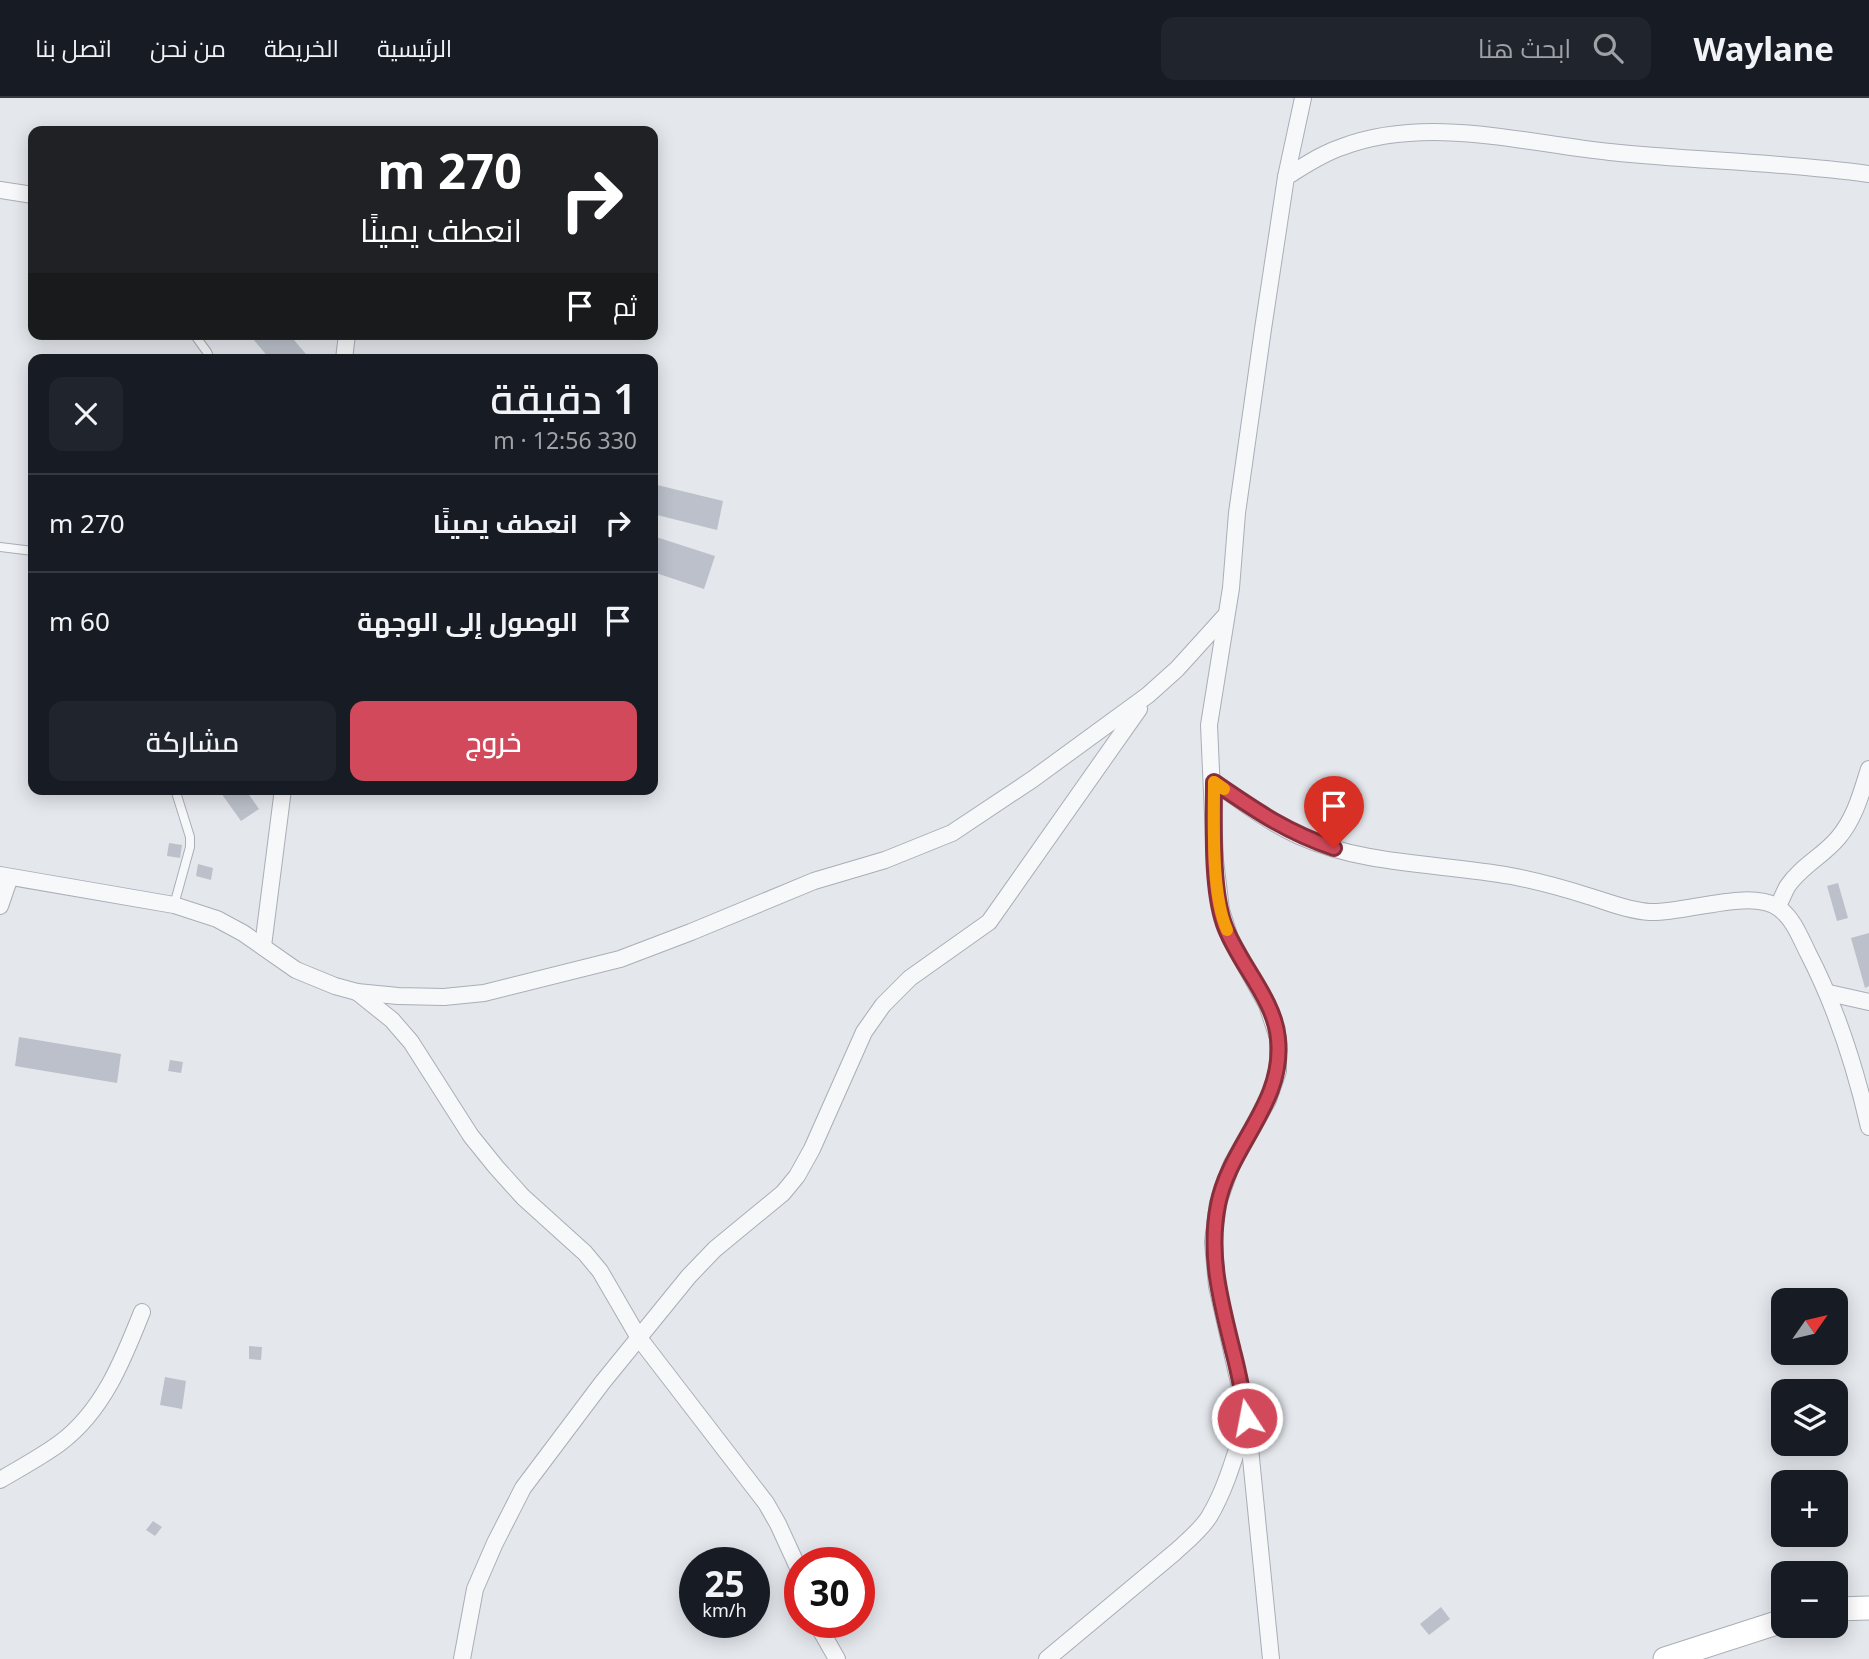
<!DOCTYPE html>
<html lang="ar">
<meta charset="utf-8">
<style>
body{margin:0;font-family:"Noto Sans",Cairo,sans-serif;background:#20242c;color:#f1f3f6;direction:rtl;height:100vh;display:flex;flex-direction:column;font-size:26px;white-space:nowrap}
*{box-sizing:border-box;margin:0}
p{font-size:23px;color:#9ea1a6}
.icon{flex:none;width:38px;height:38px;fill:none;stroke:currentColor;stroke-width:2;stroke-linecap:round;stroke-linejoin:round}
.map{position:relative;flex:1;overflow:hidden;direction:ltr}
.drawer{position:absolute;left:28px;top:256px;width:630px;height:441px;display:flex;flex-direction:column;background:#171b24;border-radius:14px;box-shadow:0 4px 18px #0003;direction:rtl}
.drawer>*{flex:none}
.hud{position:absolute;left:28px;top:28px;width:630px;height:214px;border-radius:14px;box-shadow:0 4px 18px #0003;direction:rtl;background:#202124;color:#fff;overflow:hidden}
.needle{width:46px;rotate:56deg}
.buttons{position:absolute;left:1771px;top:1190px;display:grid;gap:14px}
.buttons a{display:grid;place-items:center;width:77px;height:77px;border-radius:14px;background:#171b24;box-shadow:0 4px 18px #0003;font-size:35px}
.speed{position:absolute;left:679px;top:1449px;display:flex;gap:14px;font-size:35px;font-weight:700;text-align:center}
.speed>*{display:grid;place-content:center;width:91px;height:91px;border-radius:50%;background:#171b24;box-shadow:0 4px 18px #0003;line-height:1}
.speed small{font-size:18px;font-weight:400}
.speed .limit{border:10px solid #d22;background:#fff;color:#111}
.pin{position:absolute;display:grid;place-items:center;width:60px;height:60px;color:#fff;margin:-72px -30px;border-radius:50% 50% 50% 0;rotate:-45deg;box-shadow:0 0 7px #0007}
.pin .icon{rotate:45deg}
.me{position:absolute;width:77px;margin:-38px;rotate:349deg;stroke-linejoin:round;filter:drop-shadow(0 0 5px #0008)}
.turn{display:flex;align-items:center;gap:24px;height:147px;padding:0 21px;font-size:32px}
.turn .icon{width:91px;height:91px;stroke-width:2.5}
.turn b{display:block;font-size:49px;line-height:60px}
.then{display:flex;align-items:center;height:66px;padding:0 21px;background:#0003;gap:14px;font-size:26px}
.round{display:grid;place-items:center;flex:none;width:74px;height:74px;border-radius:14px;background:#20242c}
.head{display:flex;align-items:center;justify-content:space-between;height:119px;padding:0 21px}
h1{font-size:42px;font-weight:600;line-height:52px}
.button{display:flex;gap:14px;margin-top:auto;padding:14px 21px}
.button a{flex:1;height:80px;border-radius:14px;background:#d1495b;color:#fff;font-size:28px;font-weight:600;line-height:80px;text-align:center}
.button a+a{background:#20242c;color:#f1f3f6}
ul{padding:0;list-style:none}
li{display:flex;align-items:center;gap:21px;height:98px;padding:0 21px;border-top:2px solid #363941}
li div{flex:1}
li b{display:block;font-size:26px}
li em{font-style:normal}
header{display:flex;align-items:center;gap:42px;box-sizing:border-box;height:98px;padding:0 35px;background:#171b24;border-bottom:2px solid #363941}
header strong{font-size:33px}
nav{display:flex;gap:38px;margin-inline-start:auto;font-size:24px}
.search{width:490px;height:63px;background:#20242c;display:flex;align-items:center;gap:18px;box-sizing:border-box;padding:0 24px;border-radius:14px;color:#9ea1a6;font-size:26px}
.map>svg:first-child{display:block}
.building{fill:#bbc0ca}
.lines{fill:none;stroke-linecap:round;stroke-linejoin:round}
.lane-casing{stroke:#a9aeb7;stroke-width:10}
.street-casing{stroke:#a9aeb7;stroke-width:18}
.secondary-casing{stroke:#a9aeb7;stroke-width:25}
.lane{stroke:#f7f8fa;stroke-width:8}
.street{stroke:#f7f8fa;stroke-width:16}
.secondary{stroke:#fff;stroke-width:23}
.route-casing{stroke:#882f3b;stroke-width:18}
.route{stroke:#d1495b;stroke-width:12}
.slow{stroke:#f59e0b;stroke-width:12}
</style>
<header>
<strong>Waylane</strong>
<div class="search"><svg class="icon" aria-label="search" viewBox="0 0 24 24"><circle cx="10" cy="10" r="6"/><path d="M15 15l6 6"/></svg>ابحث هنا</div>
<nav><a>الرئيسية</a><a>الخريطة</a><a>من نحن</a><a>اتصل بنا</a></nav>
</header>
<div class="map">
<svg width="1869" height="1561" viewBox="0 0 1869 1561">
<rect width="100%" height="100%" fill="#e4e7ec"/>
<g class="building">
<path d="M259,236h30l21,25h-40l-17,-20z"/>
<path d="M653,386l70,17 -6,29 -64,-16z"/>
<path d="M653,438l62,20 -11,33 -51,-17z"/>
<path d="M226,691h19l14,20 -18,12 -20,-28z"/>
<path d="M169,745l13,2 -2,13 -13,-2z"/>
<path d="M198,766l15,4 -2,12 -15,-4z"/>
<path d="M1838,785l10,35 -11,3 -10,-35z"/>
<path d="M1869,835v53l-4,2 -14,-50z"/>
<path d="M19,939l102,17 -4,29 -102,-17z"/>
<path d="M170,962l13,2 -2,11 -13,-2z"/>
<path d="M249,1248l13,1 -1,13 -12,-1z"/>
<path d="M165,1279l21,4 -4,28 -22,-4z"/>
<path d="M153,1423l9,6 -7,9 -9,-6z"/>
<path d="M1441,1509l9,12 -21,16 -9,-11z"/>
</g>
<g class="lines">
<defs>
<g id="lane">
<path d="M194,236l13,18 3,7"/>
<path d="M0,449l33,4"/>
<path d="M174,807l16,-58v-10l-15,-48"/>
</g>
<g id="street">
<path d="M1286,79c18,-11 35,-23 56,-30 85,-32 181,-4 268,5 86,9 173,10 259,22"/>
<path d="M0,92l33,5"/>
<path d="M344,261l3,-25"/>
<path d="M1214,684c27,19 54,40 85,54 67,30 141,27 212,40 26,5 52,12 77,20 20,6 41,15 62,16 34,2 103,-25 130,-3 14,11 20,28 28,44 29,56 47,113 61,174"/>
<path d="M0,777l174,30 43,14 26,14 53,37 39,16 22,6 41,4 46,1 40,-4 136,-34 71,-27 123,-51 71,-21 67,-27 81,-54 115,-84 29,-26 48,-53"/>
<path d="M0,808l10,-29"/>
<path d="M1778,808c3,-6 6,-13 9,-19 13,-20 36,-31 51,-49 17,-20 23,-44 31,-69"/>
<path d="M263,848l20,-157"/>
<path d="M357,894l35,28 19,22 60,94 25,31 27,30 62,56 15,18 39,67 127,165 12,21 22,48"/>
<path d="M1829,895l40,9"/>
<path d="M0,1382c20,-12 41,-23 60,-37 43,-32 63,-83 82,-131"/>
<path d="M816,1524l21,37"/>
<path d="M462,1561l13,-70 20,-46 28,-55 79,-105 87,-107 26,-27 68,-56 14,-17 15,-27 52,-117 19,-27 27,-27 79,-56 150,-213"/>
<path d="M1047,1561l127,-106c12,-11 26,-22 35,-36 17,-28 26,-62 36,-93"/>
<path d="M1271,1561l-24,-241 -30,-132 -4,-44 5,-39 14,-39 36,-64 10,-29v-33l-11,-33 -37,-67 -9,-28 -6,-50 -6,-135 22,-137 6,-75 26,-184 23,-152 17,-79"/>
</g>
<g id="secondary">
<path d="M1836,1511l33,-1"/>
<path d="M1665,1561l118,-38"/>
</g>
</defs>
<use href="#lane" class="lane-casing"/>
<use href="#street" class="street-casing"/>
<use href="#secondary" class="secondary-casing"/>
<use href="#lane" class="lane"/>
<use href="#street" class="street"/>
<use href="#secondary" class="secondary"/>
</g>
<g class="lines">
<defs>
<path id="route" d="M1247,1320c-4,-22 -8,-45 -14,-67 -12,-49 -25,-95 -15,-146 11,-59 67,-102 60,-166 -3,-40 -41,-77 -54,-115 -13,-37 -10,-102 -10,-142 41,28 72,50 120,66"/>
</defs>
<use href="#route" class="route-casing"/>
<use href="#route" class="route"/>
<path class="slow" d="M1224,691l-10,-7c0,40 -3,112 13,148"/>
</g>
</svg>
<div class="buttons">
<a><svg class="needle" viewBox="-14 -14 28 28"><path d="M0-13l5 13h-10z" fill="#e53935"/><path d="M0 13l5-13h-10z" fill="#9ea1a6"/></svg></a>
<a><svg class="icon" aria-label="layers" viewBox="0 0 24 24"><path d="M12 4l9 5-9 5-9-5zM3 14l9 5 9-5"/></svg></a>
<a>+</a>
<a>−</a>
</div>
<div class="speed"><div>25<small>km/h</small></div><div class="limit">30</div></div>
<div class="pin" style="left:1334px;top:750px;background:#d93025"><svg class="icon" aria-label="arrive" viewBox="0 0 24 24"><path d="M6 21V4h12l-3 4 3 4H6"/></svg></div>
<svg class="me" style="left:1247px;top:1320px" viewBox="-20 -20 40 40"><circle r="17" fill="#d1495b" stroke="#fff" stroke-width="3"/><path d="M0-11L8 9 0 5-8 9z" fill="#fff"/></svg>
<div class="hud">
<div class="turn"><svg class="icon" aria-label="right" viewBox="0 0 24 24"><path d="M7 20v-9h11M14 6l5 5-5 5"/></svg><div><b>270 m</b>انعطف يمينًا</div></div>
<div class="then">ثم<svg class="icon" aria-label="arrive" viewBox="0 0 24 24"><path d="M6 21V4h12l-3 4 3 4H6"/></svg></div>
</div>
<section class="drawer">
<div class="head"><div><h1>1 دقيقة</h1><p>330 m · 12:56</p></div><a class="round"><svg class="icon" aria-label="close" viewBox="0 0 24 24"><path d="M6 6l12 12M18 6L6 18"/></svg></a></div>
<ul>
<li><svg class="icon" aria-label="right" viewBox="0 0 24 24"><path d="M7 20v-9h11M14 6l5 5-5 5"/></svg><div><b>انعطف يمينًا</b></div><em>270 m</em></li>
<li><svg class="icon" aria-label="arrive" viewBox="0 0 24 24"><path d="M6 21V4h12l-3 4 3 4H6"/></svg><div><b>الوصول إلى الوجهة</b></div><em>60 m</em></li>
</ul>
<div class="button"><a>خروج</a><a>مشاركة</a></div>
</section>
</div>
